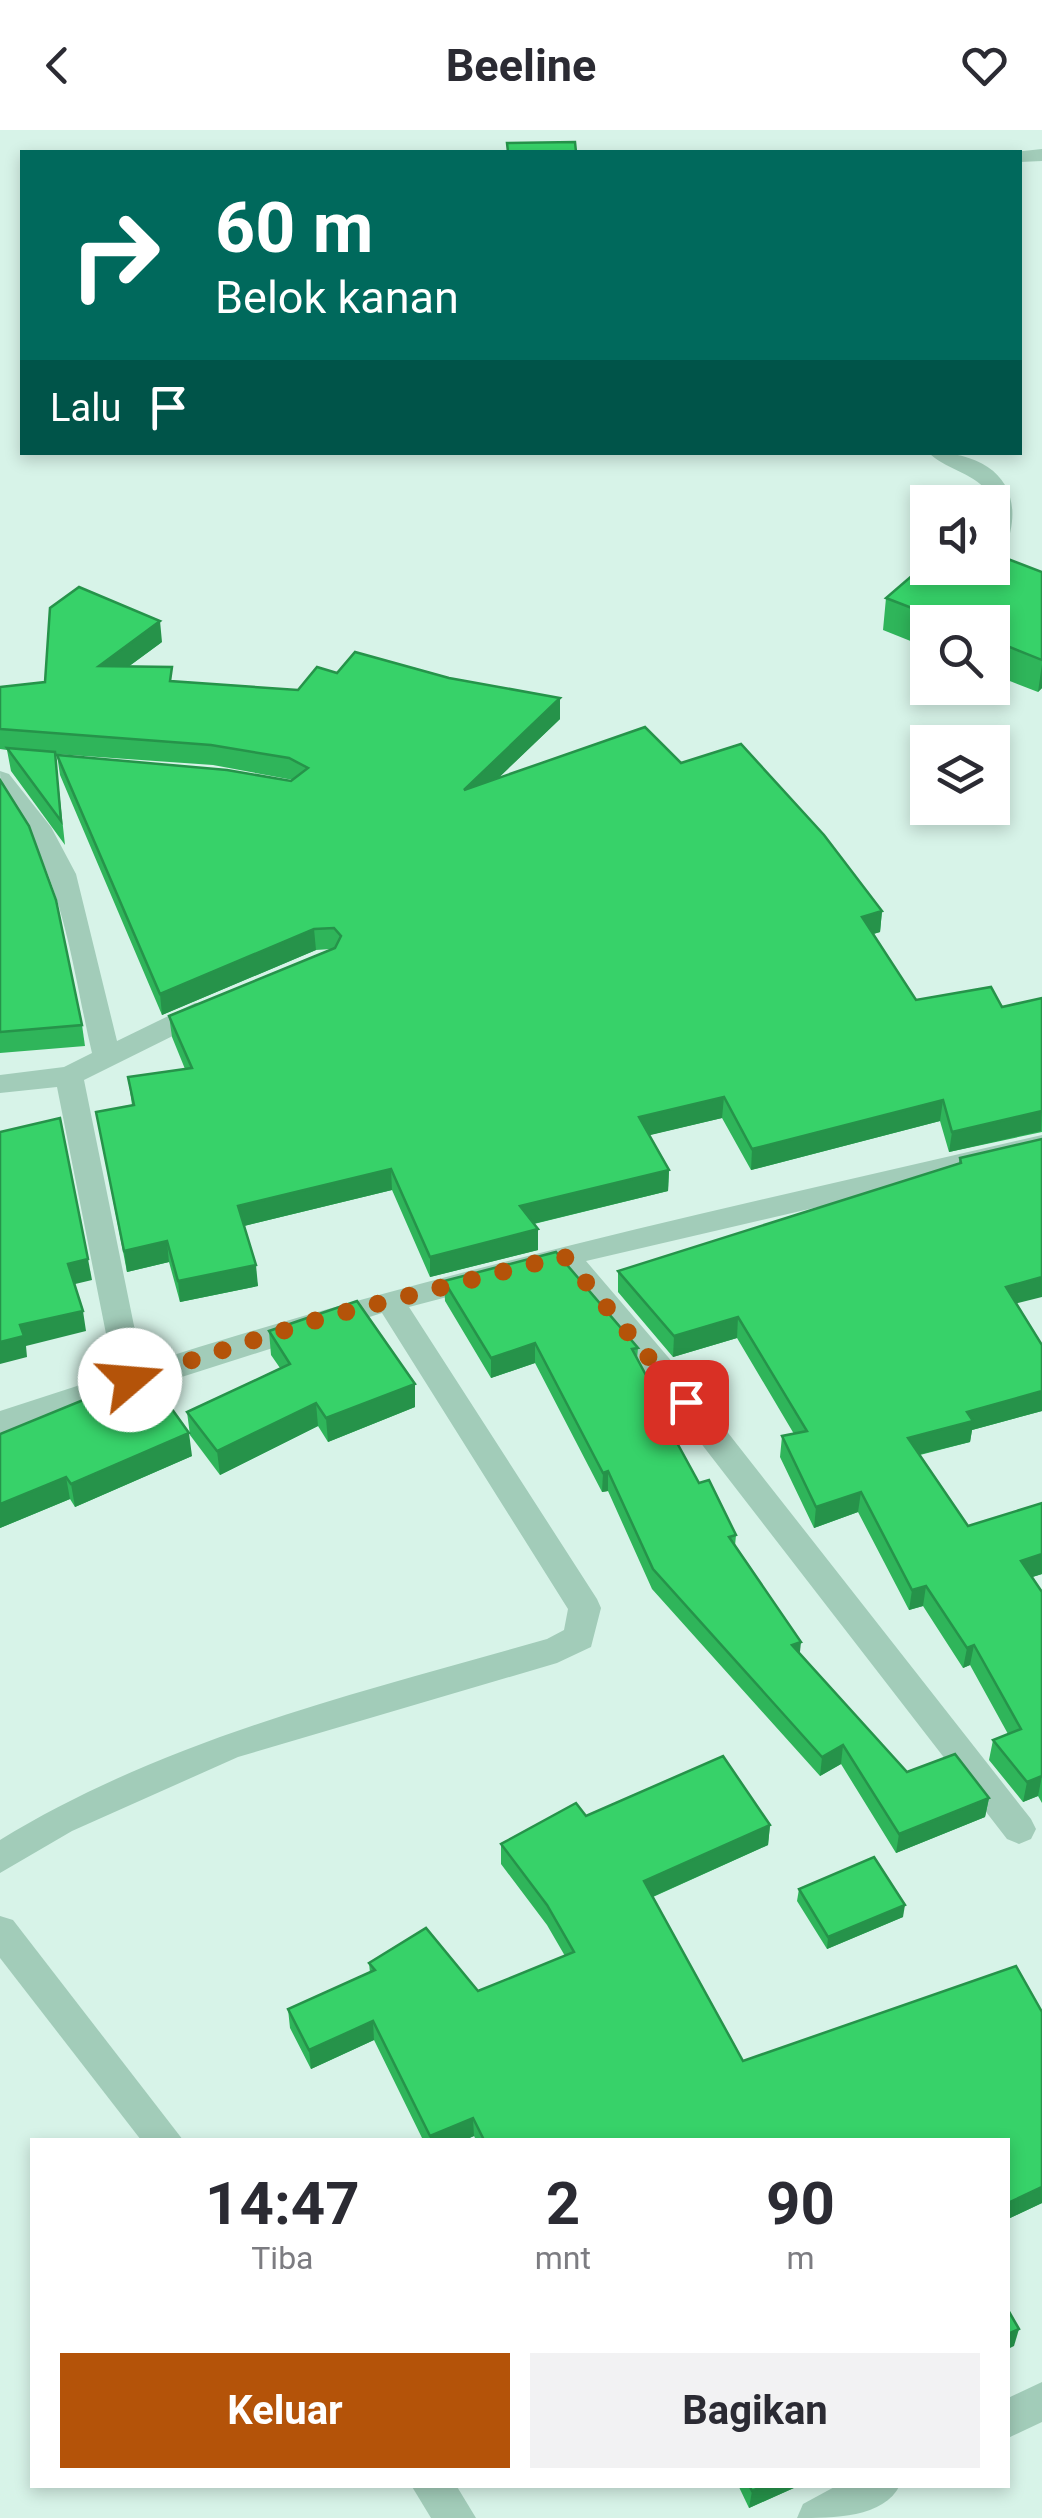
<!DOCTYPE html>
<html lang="id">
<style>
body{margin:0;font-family:Roboto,sans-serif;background:#f2f2f3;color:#2b2b33;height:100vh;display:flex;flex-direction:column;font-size:38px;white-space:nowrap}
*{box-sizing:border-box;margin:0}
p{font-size:32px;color:#7c7c81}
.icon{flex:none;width:55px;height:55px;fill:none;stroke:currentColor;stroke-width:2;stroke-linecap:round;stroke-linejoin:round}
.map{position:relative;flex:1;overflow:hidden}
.drawer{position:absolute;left:30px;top:2008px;width:980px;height:350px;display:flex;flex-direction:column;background:#fff;border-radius:0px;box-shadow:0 5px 15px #0003}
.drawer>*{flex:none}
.hud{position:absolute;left:20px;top:20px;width:1002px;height:305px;border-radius:0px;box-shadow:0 5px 15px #0003;background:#00695c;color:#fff;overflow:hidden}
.buttons{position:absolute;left:910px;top:355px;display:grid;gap:20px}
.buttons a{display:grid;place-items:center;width:100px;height:100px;border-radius:0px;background:#fff;box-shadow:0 5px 15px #0003;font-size:50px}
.pin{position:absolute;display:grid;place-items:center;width:85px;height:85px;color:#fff;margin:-42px;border-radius:20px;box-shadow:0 5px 15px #0006}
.me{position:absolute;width:110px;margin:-55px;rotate:72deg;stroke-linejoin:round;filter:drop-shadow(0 0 8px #0008)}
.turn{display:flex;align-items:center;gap:35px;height:210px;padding:0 30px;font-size:45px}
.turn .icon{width:130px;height:130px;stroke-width:2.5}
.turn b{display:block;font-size:70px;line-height:85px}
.then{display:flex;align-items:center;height:95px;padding:0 30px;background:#0003;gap:20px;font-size:38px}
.eta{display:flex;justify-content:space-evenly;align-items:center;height:170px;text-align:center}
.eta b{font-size:60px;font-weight:700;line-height:70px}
.action{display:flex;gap:20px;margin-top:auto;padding:20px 30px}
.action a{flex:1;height:115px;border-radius:0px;background:#b45309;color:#fff;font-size:40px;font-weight:700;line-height:115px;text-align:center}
.action a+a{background:#f2f2f3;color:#2b2b33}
header{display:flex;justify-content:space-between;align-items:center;height:130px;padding:0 30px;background:#fff;font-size:45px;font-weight:700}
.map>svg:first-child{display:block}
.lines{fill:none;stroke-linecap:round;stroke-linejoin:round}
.minor{fill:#a2ccb9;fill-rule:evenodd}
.wall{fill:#2fb55a}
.shaded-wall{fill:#26934a}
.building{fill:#37d269;stroke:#26934a;stroke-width:2.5}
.route{stroke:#b45309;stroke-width:18;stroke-dasharray:0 32.4}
</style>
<header><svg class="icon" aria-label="back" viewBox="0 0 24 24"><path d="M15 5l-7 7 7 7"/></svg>Beeline<svg class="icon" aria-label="heart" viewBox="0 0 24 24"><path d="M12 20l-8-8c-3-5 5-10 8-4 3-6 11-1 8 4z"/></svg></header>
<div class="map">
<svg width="1042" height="2388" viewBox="0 0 1042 2388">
<rect width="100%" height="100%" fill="#d7f3e8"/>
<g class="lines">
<g class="minor">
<path d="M1042,19v12l-22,1v-10h-7z"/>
<path d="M928,322c65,0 102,36 76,100l10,16 28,11v15c-97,-24 -22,-61 -55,-103 -15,-19 -43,-22 -59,-39z"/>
<path d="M0,641l9,3 42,53 25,47 41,167 78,-38h20l4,6 -4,6 -131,65 58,285c295,-95 598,-160 900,-230v20l-456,106 88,103 357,455 5,10 -5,10 -12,5 -12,-5 -355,-459 -94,-112 -149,39 188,292 4,9 -10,39 -34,16 -319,94 -166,74 -72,42v-33c168,-103 360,-147 547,-201l17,-9 4,-21 -186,-296 -382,122v-24l114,-37 -57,-287 -57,6v-18l64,-8 28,-14c-16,-68 -25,-145 -57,-208 -15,-30 -35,-37 -35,-74z"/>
<path d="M0,1786l13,4 170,220h-42l-141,-182z"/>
<path d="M1042,2252v40l-34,16v-40z"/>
<path d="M411,2355h45l20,33h-45z"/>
<path d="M838,2355h62c-16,33 -67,33 -103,33l6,-14z"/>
</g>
</g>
<g class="wall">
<path d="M1042,442v116l-4,4 -46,-18v-52h-64v26l-45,-18 3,-32z"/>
<path d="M162,512l-34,25 45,15 125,8 39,-17 223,46 -62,59 183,-15 201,148 -2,21 -7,2 43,66 86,7 40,-9v134l-93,20 -9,-31 -189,49 -29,-52 -73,17 20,35 -1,21 -134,33 4,5v21l-108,27 -38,-87 -148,36 14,60 -78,16 -11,-40 -42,10 -31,-160 36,-7 -4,-28 57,-8 -13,-32 -3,-21 162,-67 -15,1 -154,65 -102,-240 -3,-20 234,26 2,-1 -80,-15 -158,-11 10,91 -54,-74 -4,-21 -7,-1v-62l45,-5z"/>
<path d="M0,650l82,245 3,21 -85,7z"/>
<path d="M960,1028l56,146 26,41v66l-70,19 -2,12 -50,13 48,71 74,48 -10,3 10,15v211l-4,-7 -15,6 -34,-42 4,-20 15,-6 -38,-69 -7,3 -40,-62 -14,4 -51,-98 -44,16 -34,-71 2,-21 12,-2 -57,-96 -64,19 -55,-65v-21l341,-108z"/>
<path d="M444,1151l194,67 -1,11 26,58 36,66 37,52 -1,11 65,108 107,118 82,26 -4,19 -89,36 -55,-89 -21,12 -168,-187 -44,-98 -6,1 -67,-129 -44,15 -46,-77z"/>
<path d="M269,1201l146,76 -87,35 -10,-16 -98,49 -30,-40 -3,-23 93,-44 -9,-13z"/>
<path d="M95,1261l97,65 -117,51 -5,-8 -70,29v-94l96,-39z"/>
<path d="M586,1686l184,9 -2,20 -115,52 90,164 299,-49v191l-34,16v-79h-532l-2,-4 -9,4h-42l-49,-100 -63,29 -21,-41 -2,-19 82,-36 -1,-10 109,28 87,-35 -18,-31 -46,-61v-20z"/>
<path d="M799,1759l104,28 -76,32 -30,-48z"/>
<path d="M738,2355h59l-1,2 -47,21z"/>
</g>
<g class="shaded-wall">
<path d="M160,491l2,21 -60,44 -3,-20z"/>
<path d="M1042,534v24l-4,4z"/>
<path d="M560,568v21l-96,92v-21z"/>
<path d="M882,781l-2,21 -20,6 2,-21z"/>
<path d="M314,799l2,21 -154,65 -2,-21z"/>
<path d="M724,967l-2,21 -84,20 1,-21z"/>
<path d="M943,970l-3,21 -189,49 1,-21z"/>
<path d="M1042,981l-1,20 -92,21 3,-20z"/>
<path d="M391,1039l1,21 -152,37 -2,-21z"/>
<path d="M669,1040l-1,21 -148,36v-21z"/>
<path d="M538,1099v21l-108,27v-20z"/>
<path d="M167,1111l2,21 -42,10 -3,-21z"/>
<path d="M88,1129l4,21 -21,5 -3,-21z"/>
<path d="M256,1135l2,21 -78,16 -2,-21z"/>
<path d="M1042,1147v20l-40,10 4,-20z"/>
<path d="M83,1181l3,20 -60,15 1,11 -27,7v-22l20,-17z"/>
<path d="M738,1187l-1,21 -64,19 1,-21z"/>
<path d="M535,1213v20l-44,15v-20z"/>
<path d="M415,1254v23l-87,35 -2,-24z"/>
<path d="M1042,1261v20l-70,19 -2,12 -65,16 3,-20 59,-26z"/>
<path d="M316,1273l2,23 -98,49 -3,-24z"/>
<path d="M189,1303l3,23 -117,51 -4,-23z"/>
<path d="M608,1341v20l-6,1 1,-19z"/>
<path d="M66,1347l4,22 -70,29v-24z"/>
<path d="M861,1362l-3,20 -44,16 2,-21z"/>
<path d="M1042,1424v20l-25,8 4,-21z"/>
<path d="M926,1456l-3,20 -14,4 3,-20z"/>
<path d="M801,1512l-2,19 -7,-16z"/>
<path d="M974,1515l-4,20 -7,3 4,-20z"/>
<path d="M843,1615l-2,19 -21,12 2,-19z"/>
<path d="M1042,1646l-4,20 -15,6 4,-20z"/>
<path d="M989,1668l-4,19 -89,36 3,-19z"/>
<path d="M770,1695l-2,20 -125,56 1,-20z"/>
<path d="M905,1775l-2,12 -76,32 1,-12z"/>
<path d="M373,1891l1,19 -63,29 -2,-19z"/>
<path d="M473,1988l1,18 -9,4h-35v-4z"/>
<path d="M1042,2057v16l-34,16v-16z"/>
<path d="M1019,2199l-5,17 -6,3v-15z"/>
<path d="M766,2355h31l-1,2 -47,21 3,-17z"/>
</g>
<g class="building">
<path d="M575,12l1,10h-68l-1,-9z"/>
<path d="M992,423l50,19v88l-50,-20v-18h-44l-62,-24 42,-36v6h64z"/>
<path d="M79,457l81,34 -61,45 73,1 -2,14 128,9 19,-23 20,6 18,-21 94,26 111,20 -96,92 181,-63 36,36 60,-19 83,91 58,76 -20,6 54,83 75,-13 11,20 40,-9v113l-90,21 -9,-32 -191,49 -28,-52 -85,20 30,53 -149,36 18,23 -108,28 -39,-88 -153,37 18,59 -78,16 -11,-40 -43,10 -28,-139 38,-7 -6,-28 64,-9 -23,-52 166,-68 6,-12 -7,-8 -20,1 -154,65 -103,-239 170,15 64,11 17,-13 -19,-10 -78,-13 -211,-16v-42l45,-5 5,-74z"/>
<path d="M7,618l48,4 6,69z"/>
<path d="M0,650l29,46 27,74 26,125 -82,7z"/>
<path d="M60,988l28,141 -20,5 15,47 -63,14 4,11 -24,6v-210z"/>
<path d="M1042,1009v138l-36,10 36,58v46l-75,21 6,9 -65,17 60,88 74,-23v51l-21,7 21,31v184l-15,6 -34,-42 28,-11 -47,-84 -7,3 -41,-62 -14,4 -51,-98 -45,15 -34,-71 25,-5 -69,-114 -64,19 -56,-65 343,-108 -1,-5z"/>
<path d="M556,1122l82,96 -6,1 31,58 -5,1 41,75 10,-3 27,55 -7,2 72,105 -9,3 115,127 48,-18 34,44 -90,36 -56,-89 -21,12 -169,-188 -45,-98 -5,2 -68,-130 -44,15 -47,-77z"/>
<path d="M357,1171l58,83 -89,34 -10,-15 -99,48 -30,-39 103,-48 -21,-33z"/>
<path d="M144,1240l45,63 -118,51 -5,-7 -66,27v-70l98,-40 -3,-3z"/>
<path d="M723,1626l47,69 -126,56 99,180 273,-95 26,46v175l-34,16v-63h-524l-11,-22 -43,18 -57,-115 -64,29 -21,-41 87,-39 -6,-7 57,-35 52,63 96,-39 -27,-47 -46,-61 75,-41 10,13z"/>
<path d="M874,1727l31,48 -77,32 -29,-48z"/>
<path d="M1008,2180l11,19 -11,5z"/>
<path d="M749,2355h17l-14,6z"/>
</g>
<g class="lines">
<path class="route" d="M130,1250l196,-63 238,-61 122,146"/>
</g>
</svg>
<div class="buttons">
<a><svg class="icon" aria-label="sound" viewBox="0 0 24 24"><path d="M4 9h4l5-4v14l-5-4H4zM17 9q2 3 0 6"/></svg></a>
<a><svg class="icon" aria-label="search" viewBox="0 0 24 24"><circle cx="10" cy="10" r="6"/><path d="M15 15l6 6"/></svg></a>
<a><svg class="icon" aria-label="layers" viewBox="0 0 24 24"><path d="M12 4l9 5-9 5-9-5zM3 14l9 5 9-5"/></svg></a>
</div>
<div class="pin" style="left:686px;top:1272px;background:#d93025"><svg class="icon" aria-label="arrive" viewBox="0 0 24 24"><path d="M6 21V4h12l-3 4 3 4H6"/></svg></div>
<svg class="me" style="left:130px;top:1250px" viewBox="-20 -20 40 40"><circle r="19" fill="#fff"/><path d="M0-13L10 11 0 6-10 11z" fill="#b45309"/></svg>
<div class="hud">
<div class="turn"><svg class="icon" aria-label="right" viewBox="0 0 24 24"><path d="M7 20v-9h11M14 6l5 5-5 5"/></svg><div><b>60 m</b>Belok kanan</div></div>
<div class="then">Lalu<svg class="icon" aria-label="arrive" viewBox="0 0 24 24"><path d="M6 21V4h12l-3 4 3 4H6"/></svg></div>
</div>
<section class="drawer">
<div class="eta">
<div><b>14:47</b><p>Tiba</p></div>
<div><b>2</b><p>mnt</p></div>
<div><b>90</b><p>m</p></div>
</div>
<div class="action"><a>Keluar</a><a>Bagikan</a></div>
</section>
</div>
